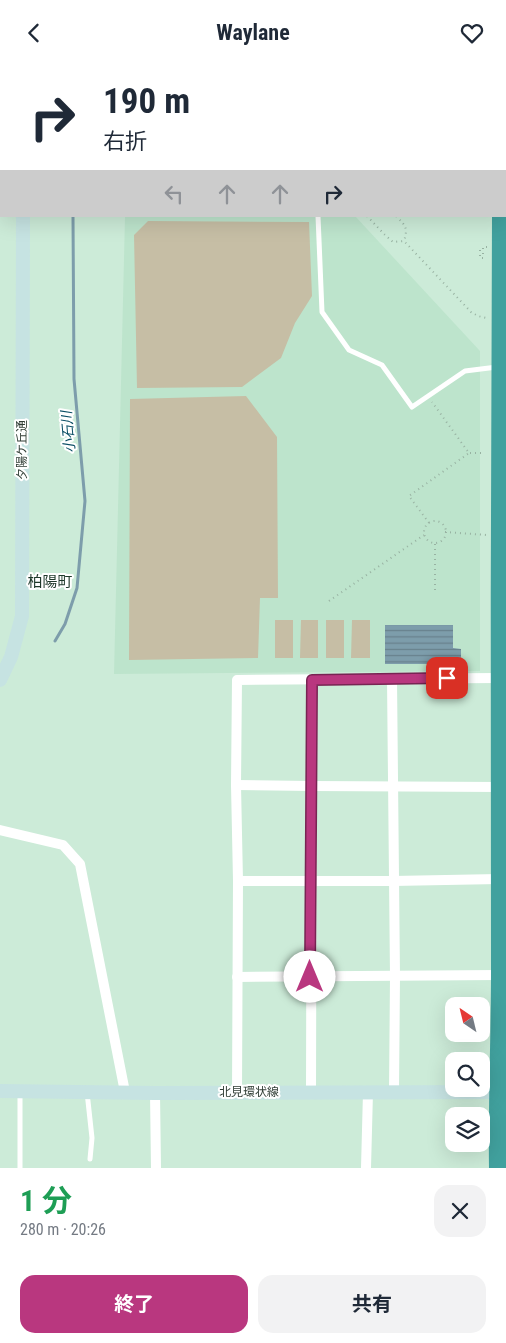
<!DOCTYPE html>
<html lang="ja">
<meta charset="utf-8">
<style>
body{margin:0;font-family:"Roboto Condensed","Noto Sans JP",sans-serif;background:#f2f2f3;color:#1f2937;height:100vh;display:flex;flex-direction:column;font-size:19px;white-space:nowrap}
*{box-sizing:border-box;margin:0}
p{font-size:16px;color:#747a83}
.icon{flex:none;width:28px;height:28px;fill:none;stroke:currentColor;stroke-width:2;stroke-linecap:round;stroke-linejoin:round}
.map{position:relative;height:1103px;overflow:hidden}
.sheet{display:flex;flex-direction:column;background:#fff;flex:1}
.sheet>*{flex:none}
.top-card{position:absolute;left:0px;top:0px;width:506px;height:152px;box-shadow:0 5px 20px #0002;background:#fff;color:#1f2937;overflow:hidden}
.needle{width:32px;rotate:325deg}
.tools{position:absolute;left:445px;top:932px;display:grid;gap:10px}
.tools a{display:grid;place-items:center;width:45px;height:45px;border-radius:10px;background:#fff;box-shadow:0 5px 20px #0002;font-size:25px}
.pin{position:absolute;display:grid;place-items:center;width:42px;height:42px;color:#fff;margin:-21px;border-radius:10px;box-shadow:0 2px 8px #0006}
.me{position:absolute;width:55px;margin:-28px;rotate:0deg;stroke-linejoin:round;filter:drop-shadow(0 0 4px #0008)}
.turn{display:flex;align-items:center;gap:18px;height:105px;padding:0 20px;font-size:22px}
.turn .icon{width:65px;height:65px;stroke-width:2.5}
.turn b{display:block;font-size:35px;line-height:42px}
.lanes{display:flex;align-items:center;height:48px;padding:0 20px;background:#0003;justify-content:center;gap:25px;direction:ltr}
.lanes .off{opacity:.35}
.round{display:grid;place-items:center;flex:none;width:52px;height:52px;border-radius:15px;background:#f2f2f3}
.head{display:flex;align-items:center;justify-content:space-between;height:85px;padding:0 20px}
h1{font-size:30px;font-weight:700;line-height:38px;color:#1e9e55}
.action{display:flex;gap:10px;margin-top:auto;padding:10px 20px}
.action a{flex:1;height:58px;border-radius:15px;background:#b9377f;color:#fff;font-size:20px;font-weight:700;line-height:58px;text-align:center}
.action a+a{background:#f2f2f3;color:#1f2937}
header{display:flex;justify-content:space-between;align-items:center;height:65px;padding:0 20px;background:#fff;font-size:22px;font-weight:700}
.map>svg:first-child{display:block}
.built{fill:#bde4cc}
.grass{fill:#c6bea5}
.water{fill:url(#water-rules)}
.lines{fill:none;stroke-linecap:round;stroke-linejoin:round}
.stream{stroke:#7d9dab;stroke-width:3}
.path{stroke:#98b2a2;stroke-width:2;stroke-dasharray:1 4;stroke-linecap:butt}
.lane{stroke:#fff;stroke-width:5}
.street{stroke:#fff;stroke-width:10}
.secondary{stroke:#c6e3e2;stroke-width:14}
.highway{stroke:#41a19e;stroke-width:18}
.route-casing{stroke:#782453;stroke-width:12}
.route{stroke:#b9377f;stroke-width:9}
.labels{text-anchor:middle;dominant-baseline:central;stroke-width:4;stroke-linejoin:round;paint-order:stroke}
.street-label{font-size:12px;fill:#303d35;stroke:#fff}
.water-label{font-size:14px;font-style:italic;fill:#094d63;stroke:#fff}
.quarter-label{font-size:15px;fill:#1f392b;stroke:#fff}
</style>
<header><svg class="icon" aria-label="back" viewBox="0 0 24 24"><path d="M15 5l-7 7 7 7"/></svg>Waylane<svg class="icon" aria-label="heart" viewBox="0 0 24 24"><path d="M12 20l-8-8c-3-5 5-10 8-4 3-6 11-1 8 4z"/></svg></header>
<div class="map">
<svg width="506" height="1103" viewBox="0 0 506 1103">
<defs>
<pattern id="water-rules" width="6" height="5" patternUnits="userSpaceOnUse" patternTransform="scale(1.25)"><rect width="6" height="5" fill="#7d9dab"/><path d="M0 2.5h6" fill="none" stroke="#67818c"/></pattern>
</defs>
<rect width="100%" height="100%" fill="#ccebd8"/>
<path class="built" d="M355,151l125,135v320l-366,3 11,-457z"/>
<g class="grass">
<path d="M148,156l161,1 3,74 -17,27 -14,35 -39,29 -105,1 -3,-153z"/>
<path d="M246,331l31,41 1,161h-18l-2,60 -129,2 1,-261z"/>
<rect x="275" y="555" width="18" height="38"/>
<path d="M301,555h17v38h-18z"/>
<rect x="326" y="555" width="18" height="38"/>
<path d="M352,555h18v38h-19z"/>
</g>
<path class="water" d="M385,560h68v23l8,1v11h-7l-6,4h-63z"/>
<g class="lines">
<g class="stream">
<path d="M72,0v1"/>
<path d="M55,576l10,-17 12,-36 8,-87 -11,-122 -1,-163"/>
</g>
<g class="path">
<path d="M5,0v1"/>
<path d="M36,0v1"/>
<path d="M87,0v1"/>
<path d="M0,29h1"/>
<path d="M1,69v9"/>
<path d="M367,151l17,18 9,8 11,-1 67,71 7,4 8,2"/>
<path d="M396,151c10,10 12,12 8,25"/>
<path d="M480,185v8h3v-11h5"/>
<path d="M470,388h15"/>
<circle cx="435" cy="467" r="11"/>
<path d="M429,458l-20,-27 60,-43 -37,-51"/>
<path d="M445,467l42,3"/>
<path d="M435,525v-47"/>
<path d="M329,536l95,-66"/>
</g>
<g class="lane">
<path d="M416,1v-1"/>
<path d="M318,151l4,96 27,38 33,15 30,42 53,-36 32,-4"/>
<path d="M87,1027l5,46 -2,21"/>
<path d="M20,1029v74"/>
</g>
<g class="street">
<path d="M275,0l2,1"/>
<path d="M140,1v-1"/>
<path d="M392,614l3,297 -1,117"/>
<path d="M236,720l76,1 188,1"/>
<path d="M0,765l63,15 17,19 45,228"/>
<path d="M238,816h155l106,-2"/>
<path d="M237,912l263,-2"/>
<path d="M237,1027l1,-211 -2,-96 1,-105 262,-2"/>
<path d="M311,1027l1,-412"/>
<path d="M155,1028l1,75"/>
<path d="M366,1103l2,-76"/>
</g>
<g class="secondary">
<path d="M23,0v1"/>
<path d="M0,138h1"/>
<path d="M505,138h1"/>
<path d="M0,615l11,-23 11,-41 1,-400"/>
<path d="M0,1026l155,2 351,-1"/>
</g>
<g class="highway">
<path d="M501,0v1"/>
<path d="M498,1103c-1,-65 2,-131 2,-196 0,-252 -1,-504 1,-756"/>
</g>
</g>
<g class="lines">
<defs>
<path id="route" d="M310,912l2,-297 135,-2"/>
</defs>
<use href="#route" class="route-casing"/>
<use href="#route" class="route"/>
</g>
<g class="labels">
<g class="street-label">
<text transform="translate(22 385) rotate(-90)">夕陽ケ丘通</text>
<text x="249" y="1027">北見環状線</text>
</g>
<g class="water-label">
<text transform="translate(68 367) rotate(-95)">小石川</text>
</g>
<g class="quarter-label">
<text x="50" y="517">柏陽町</text>
</g>
</g>
</svg>
<div class="tools">
<a><svg class="needle" viewBox="-14 -14 28 28"><path d="M0-13l5 13h-10z" fill="#e53935"/><path d="M0 13l5-13h-10z" fill="#747a83"/></svg></a>
<a><svg class="icon" aria-label="search" viewBox="0 0 24 24"><circle cx="10" cy="10" r="6"/><path d="M15 15l6 6"/></svg></a>
<a><svg class="icon" aria-label="layers" viewBox="0 0 24 24"><path d="M12 4l9 5-9 5-9-5zM3 14l9 5 9-5"/></svg></a>
</div>
<div class="pin" style="left:447px;top:613px;background:#d93025"><svg class="icon" aria-label="arrive" viewBox="0 0 24 24"><path d="M6 21V4h12l-3 4 3 4H6"/></svg></div>
<svg class="me" style="left:310px;top:912px" viewBox="-20 -20 40 40"><circle r="19" fill="#fff"/><path d="M0-13L10 11 0 6-10 11z" fill="#b9377f"/></svg>
<div class="top-card">
<div class="turn"><svg class="icon" aria-label="right" viewBox="0 0 24 24"><path d="M7 20v-9h11M14 6l5 5-5 5"/></svg><div><b>190 m</b>右折</div></div>
<div class="lanes"><svg class="icon off" aria-label="left" viewBox="0 0 24 24"><path d="M17 20v-9H6M10 6l-5 5 5 5"/></svg><svg class="icon off" aria-label="ahead" viewBox="0 0 24 24"><path d="M12 20V5M6 11l6-6 6 6"/></svg><svg class="icon off" aria-label="ahead" viewBox="0 0 24 24"><path d="M12 20V5M6 11l6-6 6 6"/></svg><svg class="icon" aria-label="right" viewBox="0 0 24 24"><path d="M7 20v-9h11M14 6l5 5-5 5"/></svg></div>
</div>
</div>
<section class="sheet">
<div class="head"><div><h1>1 分</h1><p>280 m · 20:26</p></div><a class="round"><svg class="icon" aria-label="close" viewBox="0 0 24 24"><path d="M6 6l12 12M18 6L6 18"/></svg></a></div>
<div class="action"><a>終了</a><a>共有</a></div>
</section>
